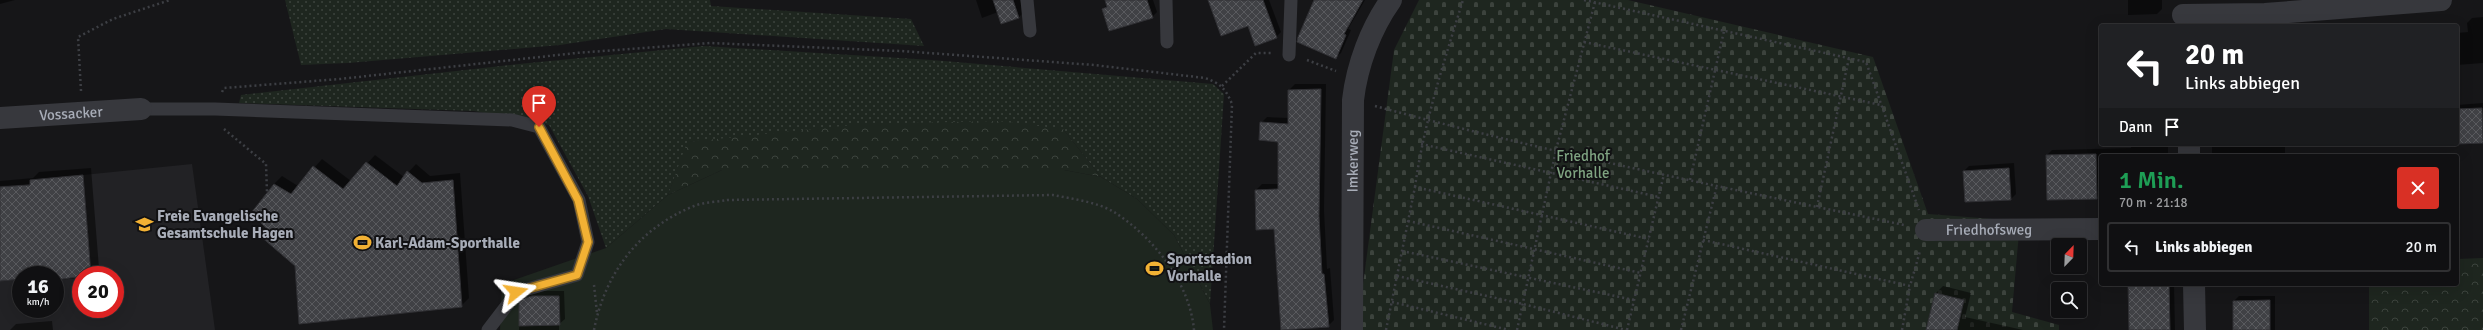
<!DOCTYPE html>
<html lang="de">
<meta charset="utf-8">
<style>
body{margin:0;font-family:Signika,sans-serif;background:#1e1e20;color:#f1f3f6;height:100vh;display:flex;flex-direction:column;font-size:15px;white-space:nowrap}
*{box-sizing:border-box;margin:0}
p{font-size:13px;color:#9c9d9f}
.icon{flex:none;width:22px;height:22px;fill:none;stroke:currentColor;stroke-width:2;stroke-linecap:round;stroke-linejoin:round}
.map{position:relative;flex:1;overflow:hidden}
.details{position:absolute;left:2099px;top:154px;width:360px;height:132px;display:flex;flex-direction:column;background:#101012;border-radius:4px;box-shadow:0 4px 16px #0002,0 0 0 1px #303032}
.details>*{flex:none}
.banner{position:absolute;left:2099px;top:24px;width:360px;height:122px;border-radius:4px;box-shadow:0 4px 16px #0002,0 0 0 1px #303032;background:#202124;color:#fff;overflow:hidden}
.needle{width:26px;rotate:23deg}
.fabs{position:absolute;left:2051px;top:238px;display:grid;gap:8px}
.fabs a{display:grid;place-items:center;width:36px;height:36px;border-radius:4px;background:#101012;box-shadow:0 4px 16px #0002,0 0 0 1px #303032;font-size:20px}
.speed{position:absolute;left:12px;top:266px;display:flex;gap:8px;font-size:20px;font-weight:700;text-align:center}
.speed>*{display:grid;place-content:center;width:52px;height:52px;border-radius:50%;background:#101012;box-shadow:0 4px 16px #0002,0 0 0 1px #303032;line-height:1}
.speed small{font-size:10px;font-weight:400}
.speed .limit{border:6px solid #d22;background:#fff;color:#111}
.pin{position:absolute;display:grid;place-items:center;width:34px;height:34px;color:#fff;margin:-41px -17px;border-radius:50% 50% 50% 0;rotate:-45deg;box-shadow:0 0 4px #0007}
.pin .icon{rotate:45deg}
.me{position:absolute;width:44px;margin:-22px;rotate:75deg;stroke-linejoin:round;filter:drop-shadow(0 0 3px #0008)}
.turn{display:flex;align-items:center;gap:14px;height:84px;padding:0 20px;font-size:18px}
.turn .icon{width:52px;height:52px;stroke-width:2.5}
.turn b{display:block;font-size:28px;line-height:34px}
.then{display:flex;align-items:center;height:38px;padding:0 20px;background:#0003;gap:8px;font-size:15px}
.round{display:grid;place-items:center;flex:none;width:42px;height:42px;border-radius:4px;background:#1e1e20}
.summary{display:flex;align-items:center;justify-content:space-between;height:68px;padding:0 20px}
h1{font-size:24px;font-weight:600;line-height:30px;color:#1e9e55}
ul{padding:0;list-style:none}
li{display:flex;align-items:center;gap:12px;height:50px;margin:0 8px 6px;padding:0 12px;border:2px solid #303032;border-radius:4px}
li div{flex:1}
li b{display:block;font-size:15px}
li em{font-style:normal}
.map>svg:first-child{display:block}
.built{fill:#222225}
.grass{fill:url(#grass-dots)}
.forest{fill:url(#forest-crowns)}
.cemetery{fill:url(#cemetery-stones)}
.park{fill:#1e261f}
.shadow{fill:#0007}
.building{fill:url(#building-cross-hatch);stroke:#303034}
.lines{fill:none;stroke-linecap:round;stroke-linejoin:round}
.path{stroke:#3d3f44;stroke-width:2.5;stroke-dasharray:2 3;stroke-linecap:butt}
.lane{stroke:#37383d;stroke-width:13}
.street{stroke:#37383d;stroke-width:22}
.route-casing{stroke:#9d7322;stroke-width:10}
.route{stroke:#f2b134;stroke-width:7}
.labels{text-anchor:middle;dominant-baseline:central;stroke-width:4;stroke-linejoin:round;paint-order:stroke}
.street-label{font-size:15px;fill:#a8adb8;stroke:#111113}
.park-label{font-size:15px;fill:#7fa381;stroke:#111113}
.poi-label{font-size:15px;font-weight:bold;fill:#a8adb8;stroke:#111113;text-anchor:start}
</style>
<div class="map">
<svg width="2483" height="330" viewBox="0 0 2483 330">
<defs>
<pattern id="grass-dots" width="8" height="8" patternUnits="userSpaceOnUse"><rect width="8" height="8" fill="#1e261f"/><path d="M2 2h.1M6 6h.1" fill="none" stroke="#3c433d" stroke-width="1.8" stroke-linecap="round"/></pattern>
<pattern id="forest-crowns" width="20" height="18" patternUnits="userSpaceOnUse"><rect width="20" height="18" fill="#1e261f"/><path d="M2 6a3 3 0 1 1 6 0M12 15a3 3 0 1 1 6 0" fill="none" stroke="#3c433d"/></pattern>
<pattern id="cemetery-stones" width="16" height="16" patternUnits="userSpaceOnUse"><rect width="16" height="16" fill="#1e261f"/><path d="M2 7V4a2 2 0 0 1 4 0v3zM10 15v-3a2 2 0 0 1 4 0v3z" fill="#3c433d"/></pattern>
<pattern id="building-cross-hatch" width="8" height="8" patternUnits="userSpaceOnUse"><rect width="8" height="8" fill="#404145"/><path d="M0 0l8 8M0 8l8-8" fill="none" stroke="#595a5e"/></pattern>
</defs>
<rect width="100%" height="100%" fill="#161618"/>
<path class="built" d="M192,164l23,166h-215v-49l21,-2v30h34v-29l26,-2v31h34v-34h-24l-8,-100z"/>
<g class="grass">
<path d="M285,0h425l1,6 200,13 13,27 -258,-17 -106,16 -212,18 -47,2z"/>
<path d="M704,46l228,14 281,24 11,10 -14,210 -36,-69 -37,-36 -36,-22 -38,-48 -375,13 -20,53 -62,53 -18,-52 -39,-71 -75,-14 -235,-8 2,-8 278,-31z"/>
</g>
<g class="forest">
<path d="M998,121l65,8 38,48 -37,-7h-342l-54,25 19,-53 176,-18z"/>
<path d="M2483,258v72h-114v-46h88v-25z"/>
</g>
<path class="cemetery" d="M1419,0h209l245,57 55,157 92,7 -8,91 47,13v5h-702l37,-280z"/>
<path class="park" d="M722,170h342l37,7 36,22 37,36 36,69 3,26h-713l2,-46 104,-36 62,-53z"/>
<g class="shadow">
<path d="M0,0h15l-15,4z"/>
<path d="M976,0h44l4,12 -5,5 -17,6 -4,-11 -16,6z"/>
<path d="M1105,0h48l4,12 -5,5 -49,-8 4,-4z"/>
<path d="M1211,0h58l12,32 -5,5z"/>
<path d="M1312,0h53l-17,29 3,1 -10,23 -6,5 -20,-56z"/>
<path d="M2128,0h34v9l-5,5 -29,1z"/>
<path d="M2483,17v46l-26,2v-32l11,-1 -1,-9 5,-5z"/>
<path d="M1295,84h31l-2,126 3,59 3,-1 4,52 -6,6 -53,-98 -18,1 -1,-39 6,-6h17v-43l-18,-18 6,-6 22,1v-28z"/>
<path d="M2483,103v39l-26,1v-38z"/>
<path d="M2131,144h37v12h-67v38l-5,4 -49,-43 5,-5 79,-2z"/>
<rect x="2212" y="144" width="73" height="12"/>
<path d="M375,155l29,22 12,-13 14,12 30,-3 9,125 -8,8 -165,-40 -29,-38 7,-44 8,-8 16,10 24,-27 29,22z"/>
<path d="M2014,163l2,31 -5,5 -47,-28 5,-5z"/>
<path d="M91,168l8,100 -7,7 -11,2 -26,2v-4h-34v3l-21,2v-92l36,-2 -1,-2 -35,2v-5l33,-3 6,-6z"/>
<path d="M2129,284h45l1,46h-45z"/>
<path d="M1943,286l28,7 -6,24 58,13h-96l9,-37z"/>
<path d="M537,291h27l1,28 -6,5v6h-40l1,-26 8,-10z"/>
<path d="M2239,296h36v34h-41v-29z"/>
<path d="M52,321l1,9h-43l6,-6z"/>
</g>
<g class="building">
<path d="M993,0h20l6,18 -18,6z"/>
<path d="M1105,0h42l6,18 -44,13 -7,-22 5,-2z"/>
<path d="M1208,0h55l14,38 -22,8 -7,-20 -27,10z"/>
<path d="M1314,0h49l-19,34 2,1 -10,24 -39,-17 1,-5z"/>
<path d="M1321,89l-2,127 3,58h2l5,53 -48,3 -7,-101 -18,1 -1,-40 23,-1v-47l-19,-2 1,-18 28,2v-34z"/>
<path d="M2482,108l1,35 -26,1v-35z"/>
<path d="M2096,154l1,45 -50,1 -1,-45z"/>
<path d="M366,162l31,24 10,-15 15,12 31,-3 9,127 -163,17 -4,-58 -36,-31 7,-7 -15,-15 23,-29 17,10 22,-28 30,23z"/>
<path d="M2009,168l2,32 -46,2 -2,-31z"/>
<path d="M83,175l8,100 -36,5v-5h-34v4l-21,2v-94l30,-2v-5z"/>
<path d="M2128,284h41l1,46h-41z"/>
<path d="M1935,293l29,7 -7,30h-31z"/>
<path d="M532,296h27l1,29 -41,1v-23l3,-4z"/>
<path d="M2270,300v30h-37v-29z"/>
</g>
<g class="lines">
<g class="path">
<path d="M1584,0l282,62 53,148"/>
<path d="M1584,42l297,63"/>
<path d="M1307,60l29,11"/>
<path d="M1222,86l34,-33h15"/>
<path d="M81,91l-3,-54 35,-18 57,-19"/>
<path d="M222,92l2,-4 116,-9 236,-26 134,-10 191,8 193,14 111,13c15,5 21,11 27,26l-8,226"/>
<path d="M1375,106c174,47 352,82 529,119"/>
<path d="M224,129l42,35 1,28"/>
<path d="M1421,144l238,53"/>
<path d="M1690,180l34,-149"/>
<path d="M1415,187c9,-65 29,-125 48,-187"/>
<path d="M1817,207l32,-149"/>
<path d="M1408,221l233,52"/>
<path d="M1703,240l207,46 10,-35"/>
<path d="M1402,251l232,49"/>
<path d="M1397,276l126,28 103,26"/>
<path d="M594,285l3,28"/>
<path d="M1392,302l117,28"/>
<path d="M594,330c11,-57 45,-102 100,-124 10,-4 23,-4 33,-6l326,-5c20,4 44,7 61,17 39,25 76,71 80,118"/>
<path d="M1386,330l29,-143 234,52"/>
<path d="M1517,330l39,-180 39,-148"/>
<path d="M1627,330l37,-156"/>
<path d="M1681,330l36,-145"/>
<path d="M1902,330l8,-44"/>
</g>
<g class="lane">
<path d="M1027,0l3,31"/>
<path d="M1166,0l1,42"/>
<path d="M1289,55l2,-55"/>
<path d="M141,109h74l297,11 27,7 40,73 9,42 -11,33 -60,17 -29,38"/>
</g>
<g class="street">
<path d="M2183,15l82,-1 176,-14"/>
<path id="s1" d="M0,118l141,-9"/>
<path d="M2189,144v12"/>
<path id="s2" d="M1926,230l175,-1"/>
<path d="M2194,284l1,46"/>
<path id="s3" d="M1352,330l1,-230c4,-35 18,-72 38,-100"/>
</g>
</g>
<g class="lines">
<defs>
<path id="route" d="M516,292l61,-17 11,-33 -10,-42 -39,-73"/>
</defs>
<use href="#route" class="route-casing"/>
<use href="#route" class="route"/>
</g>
<defs>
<symbol id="school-bare" viewBox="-9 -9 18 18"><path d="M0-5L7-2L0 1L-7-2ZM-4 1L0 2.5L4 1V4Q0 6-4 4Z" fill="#f2b134" stroke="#111113" stroke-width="2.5" paint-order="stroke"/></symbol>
<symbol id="stadium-bare" viewBox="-9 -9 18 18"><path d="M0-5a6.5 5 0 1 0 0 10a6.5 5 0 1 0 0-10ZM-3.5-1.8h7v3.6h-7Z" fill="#f2b134" stroke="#111113" stroke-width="2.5" paint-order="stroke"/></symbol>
</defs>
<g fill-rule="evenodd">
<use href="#school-bare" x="132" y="212" width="25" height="25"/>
<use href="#stadium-bare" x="350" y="230" width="25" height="25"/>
<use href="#stadium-bare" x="1142" y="256" width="25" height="25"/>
</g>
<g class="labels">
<g class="street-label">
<text stroke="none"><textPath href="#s1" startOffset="71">Vossacker</textPath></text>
<text stroke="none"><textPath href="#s3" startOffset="169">Imkerweg</textPath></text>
<text stroke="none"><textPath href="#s2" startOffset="63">Friedhofsweg</textPath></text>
</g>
<g class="park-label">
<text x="1583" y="156">Friedhof<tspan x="1583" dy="17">Vorhalle</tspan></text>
</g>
<g class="poi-label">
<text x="157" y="216">Freie Evangelische<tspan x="157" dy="17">Gesamtschule Hagen</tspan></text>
<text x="375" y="243">Karl-Adam-Sporthalle</text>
<text x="1167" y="259">Sportstadion<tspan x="1167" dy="17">Vorhalle</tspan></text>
</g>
</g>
</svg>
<div class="fabs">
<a><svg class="needle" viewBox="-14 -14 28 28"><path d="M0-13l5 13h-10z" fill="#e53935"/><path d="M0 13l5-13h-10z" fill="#9c9d9f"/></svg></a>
<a><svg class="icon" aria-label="search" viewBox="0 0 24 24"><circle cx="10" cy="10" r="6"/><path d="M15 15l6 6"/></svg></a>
</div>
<div class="speed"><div>16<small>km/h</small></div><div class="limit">20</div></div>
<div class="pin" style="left:539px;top:127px;background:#d93025"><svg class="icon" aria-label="arrive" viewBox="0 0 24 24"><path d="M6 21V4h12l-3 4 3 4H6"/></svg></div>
<svg class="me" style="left:516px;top:292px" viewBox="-20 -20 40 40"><path d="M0-17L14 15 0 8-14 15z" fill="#f2b134" stroke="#fff" stroke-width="4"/></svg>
<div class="banner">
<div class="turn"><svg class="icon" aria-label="left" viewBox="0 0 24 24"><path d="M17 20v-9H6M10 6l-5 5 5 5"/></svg><div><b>20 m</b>Links abbiegen</div></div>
<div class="then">Dann<svg class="icon" aria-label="arrive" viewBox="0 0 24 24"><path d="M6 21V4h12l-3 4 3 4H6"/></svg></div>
</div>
<section class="details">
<div class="summary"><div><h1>1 Min.</h1><p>70 m · 21:18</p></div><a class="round" style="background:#d93025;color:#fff"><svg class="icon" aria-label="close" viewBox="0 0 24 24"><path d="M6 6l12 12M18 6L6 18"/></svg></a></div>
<ul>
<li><svg class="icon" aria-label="left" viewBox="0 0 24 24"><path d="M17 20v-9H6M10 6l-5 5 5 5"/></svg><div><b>Links abbiegen</b></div><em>20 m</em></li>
</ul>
</section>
</div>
